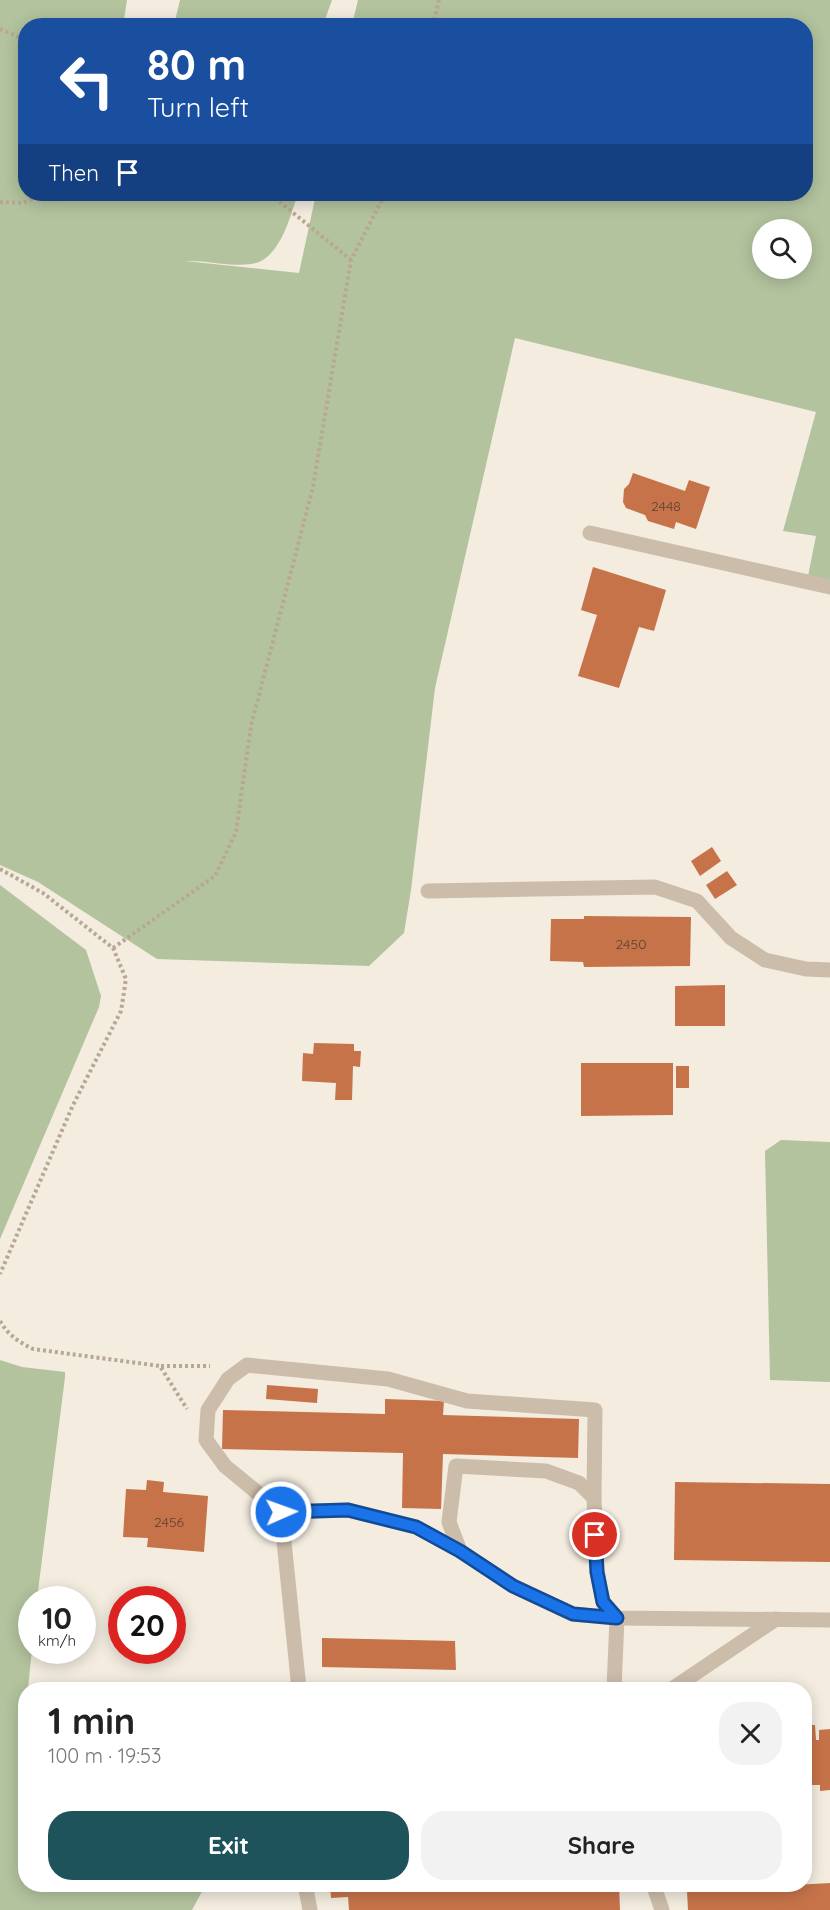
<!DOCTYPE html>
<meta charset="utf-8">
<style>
body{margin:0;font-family:Quicksand,sans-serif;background:#f2f2f2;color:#222;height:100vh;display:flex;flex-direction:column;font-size:22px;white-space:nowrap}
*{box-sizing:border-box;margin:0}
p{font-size:20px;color:#767676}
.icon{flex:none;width:33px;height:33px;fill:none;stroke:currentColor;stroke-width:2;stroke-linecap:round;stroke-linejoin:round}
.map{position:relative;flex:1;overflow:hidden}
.details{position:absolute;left:18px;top:1682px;width:794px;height:210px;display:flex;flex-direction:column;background:#fff;border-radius:24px;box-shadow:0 3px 15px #0003}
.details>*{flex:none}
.banner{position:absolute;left:18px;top:18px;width:795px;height:183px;border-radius:24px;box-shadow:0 3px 15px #0003;background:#1a4fa0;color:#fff;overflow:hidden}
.controls{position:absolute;left:752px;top:219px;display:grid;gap:12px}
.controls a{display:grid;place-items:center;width:60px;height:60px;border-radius:50%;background:#fff;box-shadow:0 3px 15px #0003;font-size:30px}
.speed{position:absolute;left:18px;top:1586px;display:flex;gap:12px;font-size:30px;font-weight:700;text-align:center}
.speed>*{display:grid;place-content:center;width:78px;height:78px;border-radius:50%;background:#fff;box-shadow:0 3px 15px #0003;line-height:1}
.speed small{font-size:15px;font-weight:400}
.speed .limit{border:9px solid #d22;background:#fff;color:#111}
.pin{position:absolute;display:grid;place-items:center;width:51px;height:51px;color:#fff;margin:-26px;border:3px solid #fff;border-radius:50%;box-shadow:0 2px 6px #0007}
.me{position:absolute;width:66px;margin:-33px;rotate:88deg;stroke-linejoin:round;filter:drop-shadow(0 0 4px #0008)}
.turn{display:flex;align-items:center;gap:21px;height:126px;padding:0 30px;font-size:27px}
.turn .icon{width:78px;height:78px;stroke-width:2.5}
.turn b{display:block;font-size:42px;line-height:51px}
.then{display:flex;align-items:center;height:57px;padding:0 30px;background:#0003;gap:12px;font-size:22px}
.round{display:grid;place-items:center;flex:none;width:63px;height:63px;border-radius:24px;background:#f2f2f2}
.head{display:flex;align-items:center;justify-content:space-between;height:102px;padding:0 30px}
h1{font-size:36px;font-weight:700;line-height:45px}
.action{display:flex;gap:12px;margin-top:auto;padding:12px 30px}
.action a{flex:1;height:69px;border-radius:24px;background:#1e535c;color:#fff;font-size:24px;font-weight:700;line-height:69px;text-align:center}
.action a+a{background:#f2f2f2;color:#222}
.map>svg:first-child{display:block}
.green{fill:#b3c39e;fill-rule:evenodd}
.building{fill:#c77349}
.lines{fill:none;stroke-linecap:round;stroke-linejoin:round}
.path{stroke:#b8a794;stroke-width:4;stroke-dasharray:3 3;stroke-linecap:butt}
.minor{stroke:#ccbdaa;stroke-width:15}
.route-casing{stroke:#114b97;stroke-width:15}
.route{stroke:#1a73e8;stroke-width:10}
.labels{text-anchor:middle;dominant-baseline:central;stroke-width:4.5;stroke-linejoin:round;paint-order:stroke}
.number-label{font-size:14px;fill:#5c4132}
</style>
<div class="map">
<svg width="830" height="1910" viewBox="0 0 830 1910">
<rect width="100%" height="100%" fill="#f3ecdf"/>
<g class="green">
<path d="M0,0h127l-4,25 -97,1v168h272c-8,22 -18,67 -47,70 -21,3 -44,-4 -66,-3l114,12 17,-79h490v-168l-454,-1 6,-25h472v581l-22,-5 8,-40 -33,-5 33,-119 -301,-74 -80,350 -24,202 -7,43 -35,33 -212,-7 -119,-77 -38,-17zM762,230h39v38h-39z"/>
<path d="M180,0h152l-9,25h-149z"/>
<path d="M0,885l86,65 15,46 -2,11 -99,232z"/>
<path d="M781,1140l49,2v240l-60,-2 -5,-229z"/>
<path d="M0,1360l22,7 43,5v5l-28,222h-5v50l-4,40h-2v195h180l-14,26h-192z"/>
</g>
<g class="building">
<path d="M633,473l52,18 4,-11 21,7 -14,42 -20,-7 -2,7 -26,-8 -3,-6 -19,-7 -3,-6 1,-13 5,-5z"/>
<path d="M593,567l73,23 -12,41 -15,-4 -20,61 -41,-12 19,-61 -16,-5z"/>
<path d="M712,847l9,14 -21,15 -9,-15z"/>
<path d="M727,871l10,14 -22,14 -9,-14z"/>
<path d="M584,916l107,1 -1,49 -106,1 -1,-5 -33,-1 1,-42h33z"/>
<path d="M725,985v41h-50v-40z"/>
<path d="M314,1043l40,1v7h7l-1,16 -7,-1 -1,34h-17l1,-17 -34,-2 1,-28 10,1z"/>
<path d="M581,1063h92v52l-92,1z"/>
<rect x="676" y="1066" width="13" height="22"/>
<path d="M267,1385l51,4 -1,14 -51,-4z"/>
<path d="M385,1399l59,2 -1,14 136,4 -1,39 -135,-4 -2,55 -39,-1 1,-55 -181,-4 1,-39 162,4z"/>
<path d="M147,1480l17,2 -1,10 45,4 -4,56 -57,-5 1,-9 -25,-1 3,-48 20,1z"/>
<path d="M675,1482l155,2v78l-156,-2z"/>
<path d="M322,1638l133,3 1,29 -134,-3z"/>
<path d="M804,1725h11l1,15h3v-10l11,-1v61l-10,1v-6h-16z"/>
<path d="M830,1883v27h-142l-1,-19z"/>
<path d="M330,1884h289l1,26h-271l-1,-13 -17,1z"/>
</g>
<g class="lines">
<g class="path">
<path d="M433,26l6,-26"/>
<path d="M0,29l26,11"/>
<path d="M270,194l81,66"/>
<path d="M0,202l23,1 21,-9"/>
<path d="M0,869l43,24 70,55 13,31 -5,32 -48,94 -73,169"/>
<path d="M113,948l102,-72 21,-44 15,-106 62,-239 38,-227 34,-66"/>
<path d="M0,1321c8,14 19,21 33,28l127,17 27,43"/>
<path d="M161,1366h49"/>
</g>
<g class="minor">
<path d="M590,533l240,54"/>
<path d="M428,891l227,-4 42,14 34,37 34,22 41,9 24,1"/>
<path d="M281,1512l67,-2 68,17 44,24 53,35 59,28 45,4 213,2"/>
<path d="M460,1551l-11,-29 7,-56 90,5 33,12 15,15 3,74 6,30 14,16 -3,71"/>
<path d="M299,1689l-18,-177 -56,-46 -19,-26 2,-30 20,-31 19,-14 141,14 79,22 128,9 -1,88"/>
<path d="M672,1689l104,-70"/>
<path d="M305,1884l5,26"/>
<path d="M653,1884l9,26"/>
</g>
</g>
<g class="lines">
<defs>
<path id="route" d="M281,1512l67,-2 68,17 44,24 53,35 60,28 44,4 -14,-16 -6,-30 -2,-37"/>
</defs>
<use href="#route" class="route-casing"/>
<use href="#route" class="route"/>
</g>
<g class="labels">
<g class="number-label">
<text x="666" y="506">2448</text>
<text x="631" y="944">2450</text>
<text x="169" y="1522">2456</text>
</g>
</g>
</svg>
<div class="controls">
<a><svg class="icon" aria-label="search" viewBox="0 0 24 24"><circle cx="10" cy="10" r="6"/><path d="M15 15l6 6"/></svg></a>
</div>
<div class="speed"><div>10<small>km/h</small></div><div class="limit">20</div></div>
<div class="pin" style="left:595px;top:1535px;background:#d93025"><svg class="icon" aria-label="arrive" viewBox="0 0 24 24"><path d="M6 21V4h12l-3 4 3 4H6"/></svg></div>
<svg class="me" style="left:281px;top:1512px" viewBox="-20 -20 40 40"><circle r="17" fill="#1a73e8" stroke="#fff" stroke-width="3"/><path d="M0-11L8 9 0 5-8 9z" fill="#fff"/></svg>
<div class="banner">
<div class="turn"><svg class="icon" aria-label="left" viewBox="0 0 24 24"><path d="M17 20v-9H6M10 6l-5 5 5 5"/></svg><div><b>80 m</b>Turn left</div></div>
<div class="then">Then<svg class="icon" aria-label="arrive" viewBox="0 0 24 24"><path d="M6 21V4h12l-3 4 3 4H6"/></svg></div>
</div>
<section class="details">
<div class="head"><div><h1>1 min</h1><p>100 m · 19:53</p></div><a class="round"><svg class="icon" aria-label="close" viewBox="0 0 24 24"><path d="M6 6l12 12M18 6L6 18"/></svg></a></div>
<div class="action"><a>Exit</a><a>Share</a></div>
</section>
</div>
